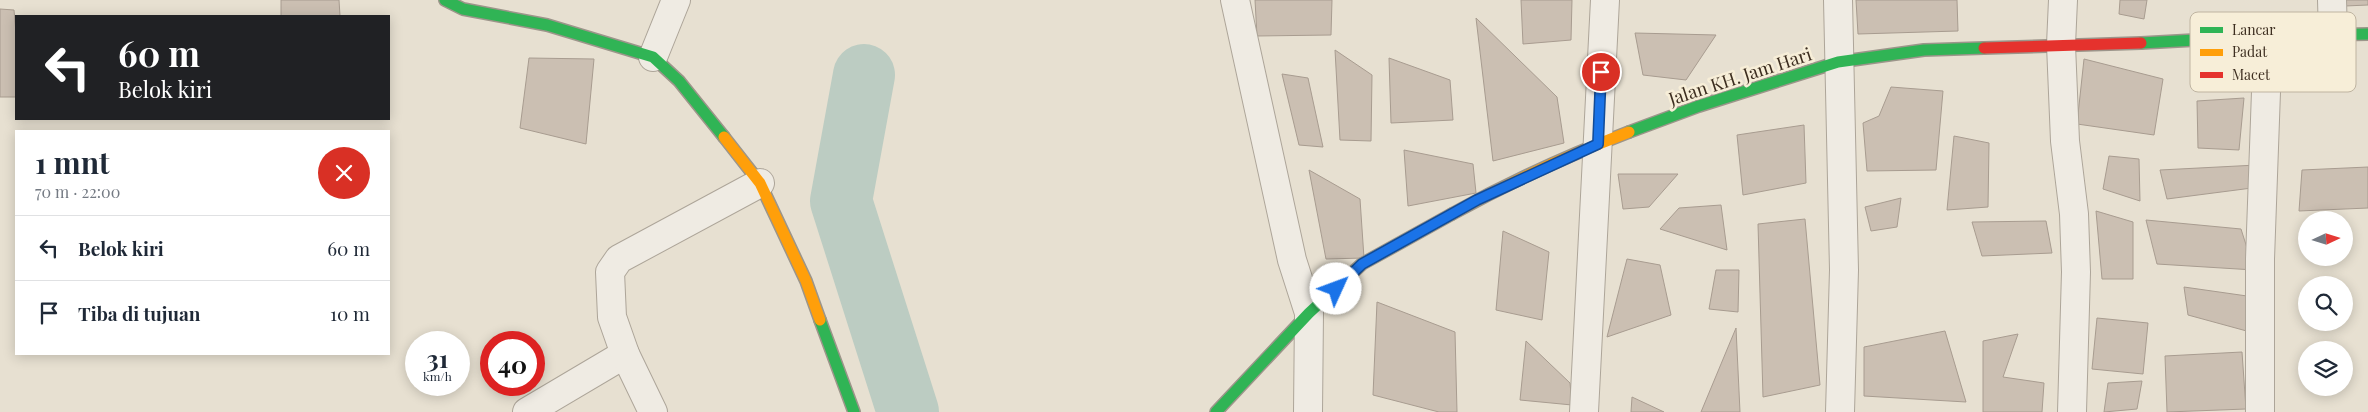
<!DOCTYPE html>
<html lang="id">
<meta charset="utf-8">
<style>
body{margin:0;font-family:"Playfair Display",serif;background:#f6f6f7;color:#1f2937;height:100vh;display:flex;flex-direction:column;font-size:19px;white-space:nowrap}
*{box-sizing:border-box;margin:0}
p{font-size:16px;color:#747a83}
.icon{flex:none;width:28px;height:28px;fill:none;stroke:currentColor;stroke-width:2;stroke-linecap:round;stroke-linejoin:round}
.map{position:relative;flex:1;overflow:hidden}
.panel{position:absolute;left:15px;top:130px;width:375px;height:225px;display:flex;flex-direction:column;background:#fff;border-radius:0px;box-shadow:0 2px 12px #0003}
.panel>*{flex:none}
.hud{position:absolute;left:15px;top:15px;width:375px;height:105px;border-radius:0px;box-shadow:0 2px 12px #0003;background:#202124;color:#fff;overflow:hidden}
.needle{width:32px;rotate:86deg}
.buttons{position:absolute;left:2298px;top:211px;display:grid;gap:10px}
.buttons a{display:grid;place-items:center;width:55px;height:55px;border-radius:50%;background:#fff;box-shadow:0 2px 12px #0003;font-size:25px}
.speed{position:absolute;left:405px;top:331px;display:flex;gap:10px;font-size:25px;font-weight:700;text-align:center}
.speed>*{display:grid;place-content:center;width:65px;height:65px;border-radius:50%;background:#fff;box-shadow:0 2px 12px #0003;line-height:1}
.speed small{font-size:12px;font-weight:400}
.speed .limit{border:8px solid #d22;background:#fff;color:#111}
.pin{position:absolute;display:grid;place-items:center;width:42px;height:42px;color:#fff;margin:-21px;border:2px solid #fff;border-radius:50%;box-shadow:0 1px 5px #0007}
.me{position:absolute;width:55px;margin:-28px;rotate:47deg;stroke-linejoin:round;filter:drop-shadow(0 0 4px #0008)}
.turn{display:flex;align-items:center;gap:18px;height:105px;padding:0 20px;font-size:22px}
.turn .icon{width:65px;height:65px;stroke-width:2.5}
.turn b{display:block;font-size:35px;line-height:42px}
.round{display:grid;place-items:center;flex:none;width:52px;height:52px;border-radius:26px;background:#f6f6f7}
.head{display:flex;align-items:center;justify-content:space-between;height:85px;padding:0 20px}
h1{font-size:30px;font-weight:700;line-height:38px}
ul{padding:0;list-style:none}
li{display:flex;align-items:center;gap:15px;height:65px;padding:0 20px;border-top:1px solid #e0e1e3}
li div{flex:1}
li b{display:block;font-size:19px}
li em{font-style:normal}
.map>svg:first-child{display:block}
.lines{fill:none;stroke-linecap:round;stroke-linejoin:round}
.river{stroke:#bcccc2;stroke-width:62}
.building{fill:#cbbfb2;stroke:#a89c90}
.street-casing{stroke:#ada599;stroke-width:30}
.fast-casing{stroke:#9c958a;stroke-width:14}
.slow-casing{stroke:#9c958a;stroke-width:14}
.jam-casing{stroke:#9c958a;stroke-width:14}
.street{stroke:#efebe3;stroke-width:28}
.fast{stroke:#30b455;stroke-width:11}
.slow{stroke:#ff9f0a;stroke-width:11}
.jam{stroke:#e5322d;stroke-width:11}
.route-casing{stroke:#114b97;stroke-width:12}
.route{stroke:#1a73e8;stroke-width:9}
.labels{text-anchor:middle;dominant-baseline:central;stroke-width:5;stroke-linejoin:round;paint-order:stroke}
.street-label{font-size:18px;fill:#3d2e20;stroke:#f7eed8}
.key{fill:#f7eed8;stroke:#bfb4a1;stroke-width:1}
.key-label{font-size:14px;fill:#3d2e20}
</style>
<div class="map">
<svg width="2368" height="412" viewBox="0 0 2368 412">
<rect width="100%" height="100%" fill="#e7e0d1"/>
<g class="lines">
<path class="river" d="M864,75l-23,126 67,211"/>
</g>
<g class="building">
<path d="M339,0l1,16h-59v-16z"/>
<path d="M1255,0h77l-1,35 -74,1z"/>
<path d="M1521,0h51l-1,40 -48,4z"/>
<path d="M1856,0h101l1,31 -100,3z"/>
<path d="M2120,0h27l-3,19 -25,-5z"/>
<path d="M2345,0h23v5l-23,1z"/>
<path d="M0,9l14,1 2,23v64h-16z"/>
<path d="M1476,18l81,79 7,46 -71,18z"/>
<path d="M1635,33l81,2 -30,45 -43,-5z"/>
<path d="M1335,50l37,25 -1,66 -31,-1z"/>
<path d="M529,58l65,1 -8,85 -66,-16z"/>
<path d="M1389,58l61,22 3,40 -62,3z"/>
<path d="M2084,59l79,20 -9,56 -77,-11z"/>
<path d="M1282,74l26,4 15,69 -24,-2z"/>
<path d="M1891,87l52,4 -7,79 -69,1 -4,-48 16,-7z"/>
<path d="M2244,98l-5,52 -41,-2 -1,-47z"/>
<path d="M1804,125l2,58 -63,12 -6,-60z"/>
<path d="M1954,136l35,7 -1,64 -41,3z"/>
<path d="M1404,150l69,14 3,29 -68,13z"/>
<path d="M2109,156l30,3 1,42 -37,-12z"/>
<path d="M2257,165l-5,23 -85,11 -7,-29z"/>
<path d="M2368,167v41l-69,3 3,-41z"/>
<path d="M1309,170l51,29 4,59 -38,1z"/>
<path d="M1618,174h60l-29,33 -26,2z"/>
<path d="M1901,198l-4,29 -26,4 -6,-24z"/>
<path d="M1721,205l6,45 -67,-21 19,-21z"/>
<path d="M2096,211l37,11v57h-31z"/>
<path d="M1805,219l15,166 -57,12 -5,-173z"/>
<path d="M2146,220l95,9 13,41 -97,-6z"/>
<path d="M2046,221l6,32 -70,3 -10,-34z"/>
<path d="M1503,231l46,21 -7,68 -46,-10z"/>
<path d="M1627,259l33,6 11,50 -64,22z"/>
<path d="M1716,270h23l-1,42 -29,-3z"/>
<path d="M2184,287l70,10v36l-66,-18z"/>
<path d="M1377,302l78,30 2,80h-18l-66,-17z"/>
<path d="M2097,318l51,5 -5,51 -51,-5z"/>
<path d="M1736,328l4,84h-39z"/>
<path d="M1945,331l21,71 -102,-6v-49z"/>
<path d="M2018,334l-15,43 41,6 -2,29h-59v-71z"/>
<path d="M1526,341l44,42 2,22 -52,-5z"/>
<path d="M2242,352l4,57 -79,3 -2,-56z"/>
<path d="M2142,381l-5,28 -33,3 4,-29z"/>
<path d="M1632,397l32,15h-33z"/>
</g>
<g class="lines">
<defs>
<g id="street">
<path d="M1235,0l57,260 17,53 -1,99"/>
<path d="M1838,0l6,270 -4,142"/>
<path d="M2063,0l-2,45 4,96 9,73 2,58 -4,140"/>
<path d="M2332,0l1,35"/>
<path d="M653,57l23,-57"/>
<path d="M527,412l98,-58"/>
<path d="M653,412l-28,-58 -13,-37 -2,-45 9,-13 141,-76"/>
<path d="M1584,412l21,-412"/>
<path d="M2260,412v-153l8,-223"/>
</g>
<g id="fast">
<path d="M445,0l18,9 84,16 106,32 26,24 45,56"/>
<path d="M2141,43l127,-7 100,-2"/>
<path d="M1629,132l70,-26 139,-44 86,-12 60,-2"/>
<path d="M820,320l34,92"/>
<path d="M1216,412l93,-99 53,-49 90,-50"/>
</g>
<g id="slow">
<path d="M724,137l36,46 46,98 14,39"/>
<path d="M1452,214c56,-31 117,-59 177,-82"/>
</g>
<path id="jam" d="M1984,48l157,-5"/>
</defs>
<use href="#street" class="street-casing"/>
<use href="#fast" class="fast-casing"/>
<use href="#slow" class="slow-casing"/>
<use href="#jam" class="jam-casing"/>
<use href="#street" class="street"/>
<use href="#fast" class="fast"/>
<use href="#slow" class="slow"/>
<use href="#jam" class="jam"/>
</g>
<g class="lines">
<defs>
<path id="route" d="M1336,289l26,-25 115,-64 121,-56 3,-72"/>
</defs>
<use href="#route" class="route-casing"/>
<use href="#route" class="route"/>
</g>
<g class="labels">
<g class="street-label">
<text transform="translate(1740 76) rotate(-18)">Jalan KH. Jam Hari</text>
</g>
</g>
<rect x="2190" y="12" width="166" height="80" rx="8" class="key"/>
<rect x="2200" y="27" width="23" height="6" fill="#30b455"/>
<rect x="2200" y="49" width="23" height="7" fill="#ff9f0a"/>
<rect x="2200" y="72" width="23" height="6" fill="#e5322d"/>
<g class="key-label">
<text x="2232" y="35">Lancar</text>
<text x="2232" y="57">Padat</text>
<text x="2232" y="80">Macet</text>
</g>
</svg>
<div class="buttons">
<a><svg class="needle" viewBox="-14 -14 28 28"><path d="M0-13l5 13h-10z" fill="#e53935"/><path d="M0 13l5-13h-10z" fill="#747a83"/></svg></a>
<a><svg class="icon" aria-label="search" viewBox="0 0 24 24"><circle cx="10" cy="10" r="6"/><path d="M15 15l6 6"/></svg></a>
<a><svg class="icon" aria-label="layers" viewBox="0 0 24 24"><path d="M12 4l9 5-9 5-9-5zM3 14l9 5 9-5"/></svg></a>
</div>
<div class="speed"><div>31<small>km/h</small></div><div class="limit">40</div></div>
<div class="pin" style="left:1601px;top:72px;background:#d93025"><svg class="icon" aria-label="arrive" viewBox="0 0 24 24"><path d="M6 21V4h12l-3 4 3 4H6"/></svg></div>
<svg class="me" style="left:1336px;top:289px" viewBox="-20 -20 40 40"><circle r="19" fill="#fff"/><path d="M0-13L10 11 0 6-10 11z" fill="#1a73e8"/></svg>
<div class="hud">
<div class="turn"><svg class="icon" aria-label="left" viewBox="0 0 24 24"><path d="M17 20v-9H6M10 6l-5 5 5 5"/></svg><div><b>60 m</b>Belok kiri</div></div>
</div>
<section class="panel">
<div class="head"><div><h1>1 mnt</h1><p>70 m · 22:00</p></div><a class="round" style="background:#d93025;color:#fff"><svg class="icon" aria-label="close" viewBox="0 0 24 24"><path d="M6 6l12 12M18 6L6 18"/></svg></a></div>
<ul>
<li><svg class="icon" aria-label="left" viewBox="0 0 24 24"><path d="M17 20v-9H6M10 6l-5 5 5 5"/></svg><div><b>Belok kiri</b></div><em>60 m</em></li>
<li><svg class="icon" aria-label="arrive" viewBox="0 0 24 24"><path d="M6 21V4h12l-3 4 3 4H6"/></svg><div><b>Tiba di tujuan</b></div><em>10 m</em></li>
</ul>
</section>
</div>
